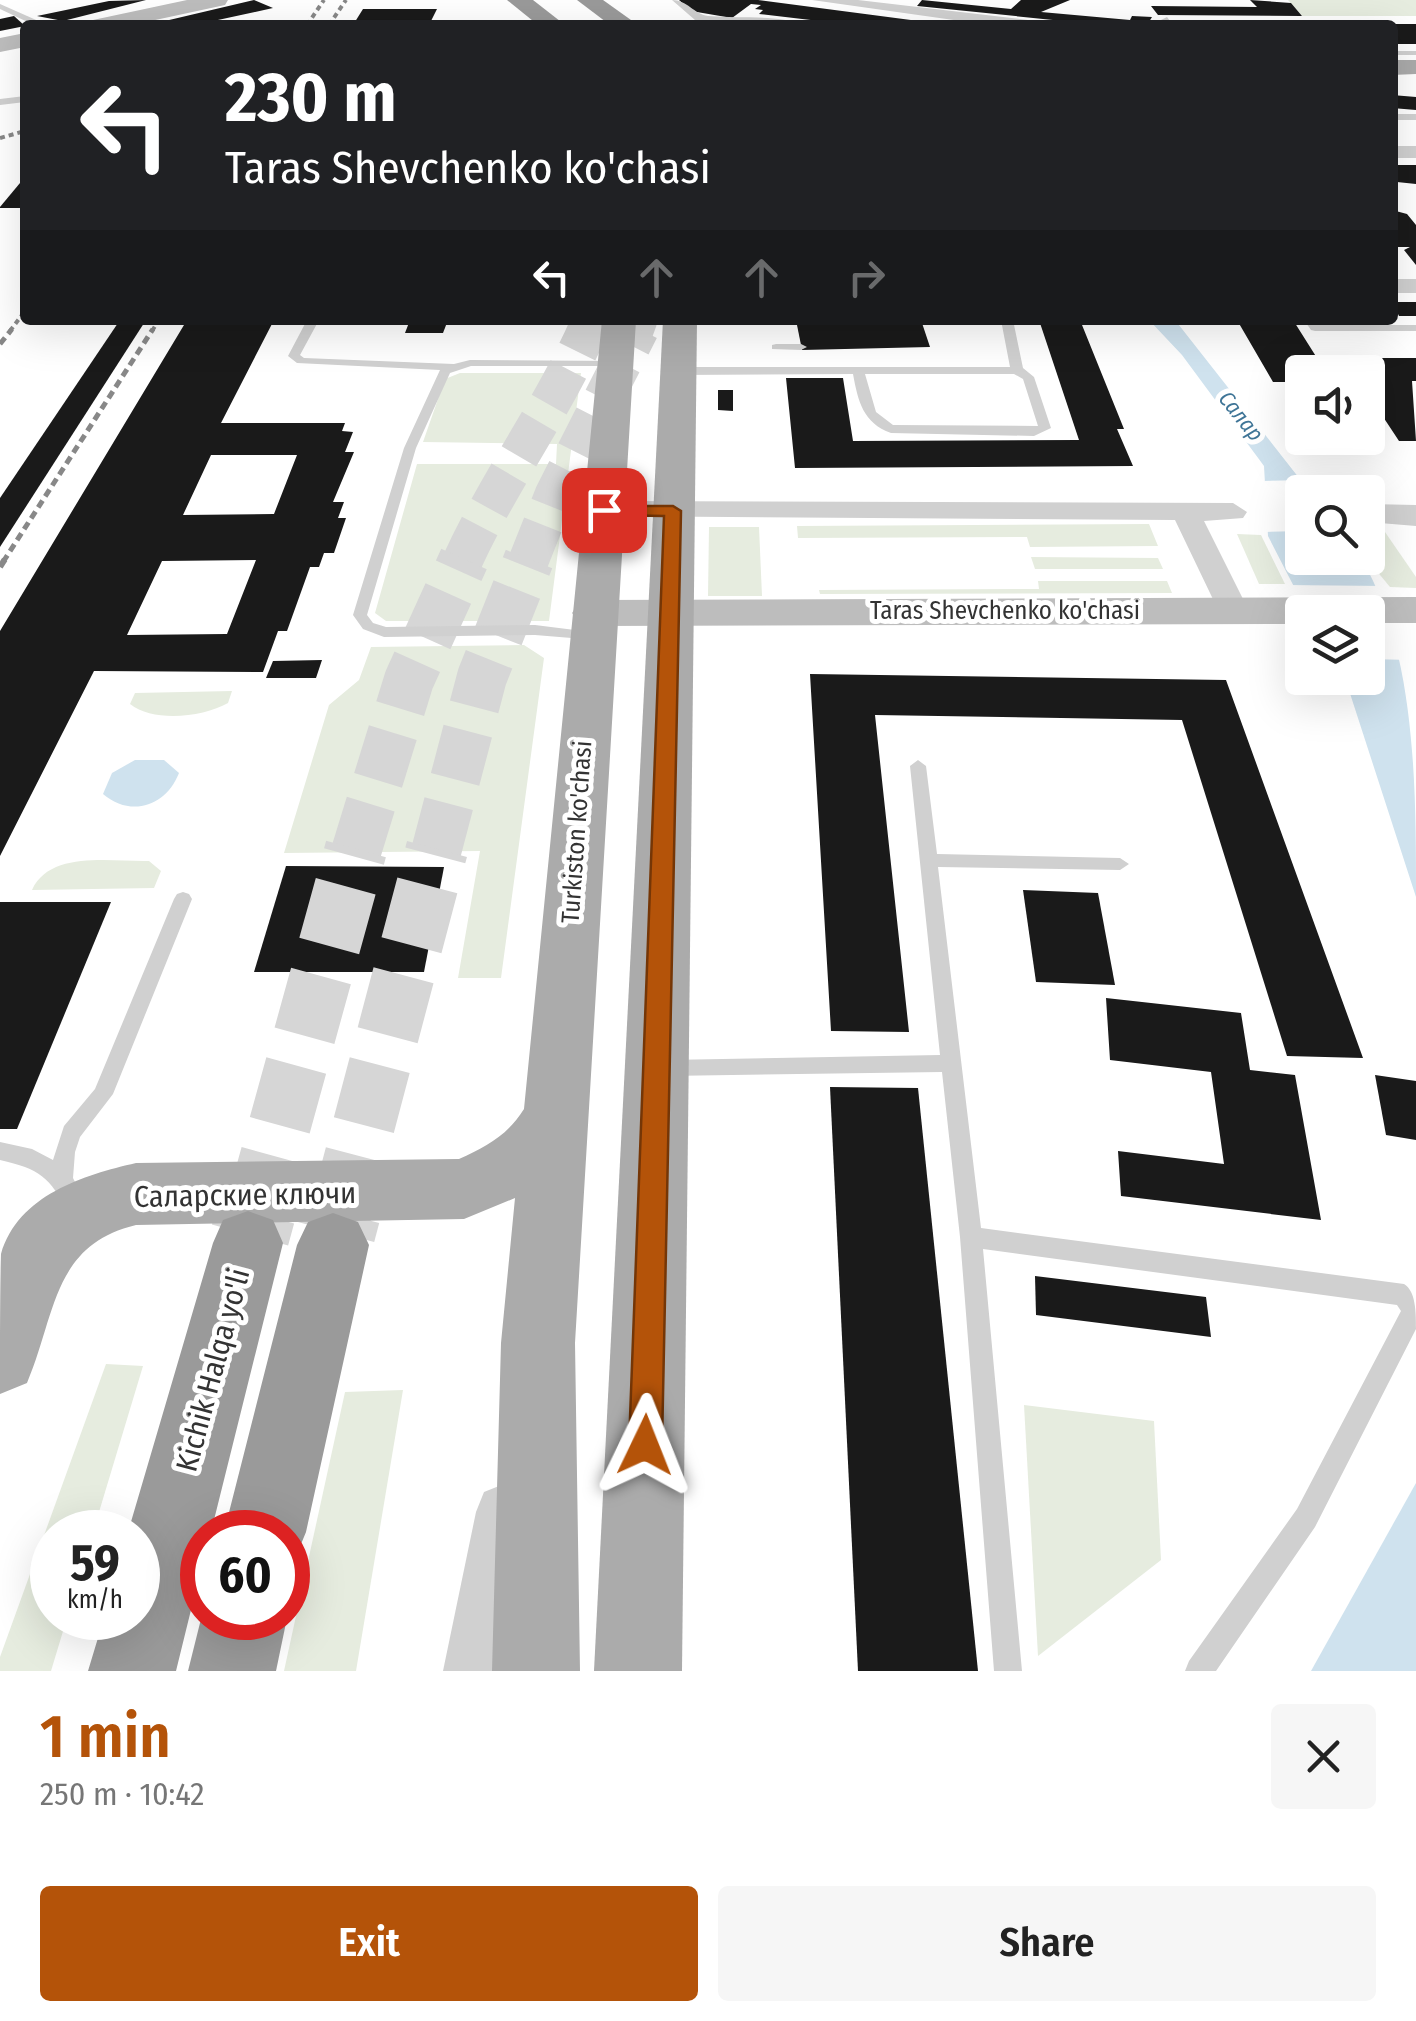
<!DOCTYPE html>
<meta charset="utf-8">
<style>
body{margin:0;font-family:"Fira Sans Condensed",sans-serif;background:#f6f6f6;color:#222;height:100vh;display:flex;flex-direction:column;font-size:38px;white-space:nowrap}
*{box-sizing:border-box;margin:0}
p{font-size:32px;color:#767676}
.icon{flex:none;width:55px;height:55px;fill:none;stroke:currentColor;stroke-width:2;stroke-linecap:round;stroke-linejoin:round}
.map{position:relative;height:1671px;overflow:hidden}
.panel{display:flex;flex-direction:column;background:#fff;flex:1}
.panel>*{flex:none}
.top-card{position:absolute;left:20px;top:20px;width:1378px;height:305px;border-radius:10px;box-shadow:0 10px 40px #0002;background:#202124;color:#fff;overflow:hidden}
.buttons{position:absolute;left:1285px;top:355px;display:grid;gap:20px}
.buttons a{display:grid;place-items:center;width:100px;height:100px;border-radius:10px;background:#fff;box-shadow:0 10px 40px #0002;font-size:50px}
.speed{position:absolute;left:30px;top:1510px;display:flex;gap:20px;font-size:50px;font-weight:700;text-align:center}
.speed>*{display:grid;place-content:center;width:130px;height:130px;border-radius:50%;background:#fff;box-shadow:0 10px 40px #0002;line-height:1}
.speed small{font-size:25px;font-weight:400}
.speed .limit{border:15px solid #d22;background:#fff;color:#111}
.pin{position:absolute;display:grid;place-items:center;width:85px;height:85px;color:#fff;margin:-42px;border-radius:20px;box-shadow:0 5px 15px #0006}
.me{position:absolute;width:110px;margin:-55px;rotate:2deg;stroke-linejoin:round;filter:drop-shadow(0 0 8px #0008)}
.turn{display:flex;align-items:center;gap:35px;height:210px;padding:0 40px;font-size:45px}
.turn .icon{width:130px;height:130px;stroke-width:2.5}
.turn b{display:block;font-size:70px;line-height:85px}
.lanes{display:flex;align-items:center;height:95px;padding:0 40px;background:#0003;justify-content:center;gap:50px;direction:ltr}
.lanes .off{opacity:.35}
.round{display:grid;place-items:center;flex:none;width:105px;height:105px;border-radius:10px;background:#f6f6f6}
.head{display:flex;align-items:center;justify-content:space-between;height:170px;padding:0 40px}
h1{font-size:60px;font-weight:600;line-height:75px;color:#b45309}
.primary-button{display:flex;gap:20px;margin-top:auto;padding:20px 40px}
.primary-button a{flex:1;height:115px;border-radius:10px;background:#b45309;color:#fff;font-size:40px;font-weight:600;line-height:115px;text-align:center}
.primary-button a+a{background:#f6f6f6;color:#222}
.map>svg:first-child{display:block}
.green{fill:#e6ecdf}
.water{fill:#cfe2ee}
.pier{fill:#fff}
.building{fill:#1a1a1a;fill-rule:evenodd}
.lines{fill:none;stroke-linecap:round;stroke-linejoin:round}
.highway-tunnel-far4{stroke:#d6d6d6;stroke-width:31;stroke-dasharray:31 16;stroke-linecap:butt}
.highway-tunnel-far3{stroke:#d6d6d6;stroke-width:40;stroke-dasharray:40 20;stroke-linecap:butt}
.highway-tunnel-far2{stroke:#d6d6d6;stroke-width:50;stroke-dasharray:50 25;stroke-linecap:butt}
.highway-tunnel-far1{stroke:#d6d6d6;stroke-width:62;stroke-dasharray:62 31;stroke-linecap:butt}
.highway-tunnel{stroke:#d6d6d6;stroke-width:79;stroke-dasharray:79 39;stroke-linecap:butt}
.lane{fill:#d0d0d0;fill-rule:evenodd}
.street{fill:#d0d0d0;fill-rule:evenodd}
.secondary{fill:#bdbdbd;fill-rule:evenodd}
.primary{fill:#ababab;fill-rule:evenodd}
.highway{fill:#9a9a9a;fill-rule:evenodd}
.rail-far2{stroke:#888;stroke-width:4;stroke-dasharray:5 4;stroke-linecap:butt}
.rail-far1{stroke:#888;stroke-width:5;stroke-dasharray:8 5;stroke-linecap:butt}
.rail{stroke:#888;stroke-width:6;stroke-dasharray:9 6;stroke-linecap:butt}
.route{fill:#b45309;stroke:#753606;stroke-width:2.5}
.labels{text-anchor:middle;dominant-baseline:central;stroke-width:10;stroke-linejoin:round;paint-order:stroke}
.far-water-label{font-size:22px;font-style:italic;fill:#3f7597;stroke:#fff}
.street-label{font-size:25px;fill:#333;stroke:#fff}
.near-street-label{font-size:30px;fill:#333;stroke:#fff}
</style>
<div class="map">
<svg width="1416" height="1671" viewBox="0 0 1416 1671">
<rect width="100%" height="100%" fill="#fff"/>
<g class="green">
<path d="M1288,0h128v16h-114z"/>
<path d="M460,373h121l-32,248h-163l-11,-8 42,-149h139l1,-20 -134,-2 22,-63z"/>
<path d="M1149,524l9,22 -128,1 -3,-10 -229,1 -1,-12z"/>
<path d="M709,527h50l3,69h-54z"/>
<path d="M1385,532l31,45v11l-26,-1 -24,-29 2,-25z"/>
<path d="M1237,534l24,1 24,49h-26z"/>
<path d="M1031,557l127,1 5,11h-128z"/>
<path d="M1038,581h129l5,12 -352,1 -1,-4 220,-1z"/>
<path d="M524,645l20,13 -43,320h-43l22,-127 -196,2 45,-148 30,-25 12,-33z"/>
<path d="M232,691l-4,12c-25,14 -74,20 -98,1l5,-11z"/>
<path d="M149,861l12,10 -7,17 -122,2c18,-40 80,-28 117,-29z"/>
<path d="M106,1364l37,2 -50,166h-41v86h15l-16,53h-51v-14z"/>
<path d="M403,1390l-47,281h-72l61,-279z"/>
<path d="M1024,1405l130,16 7,139 -123,96z"/>
</g>
<g class="water">
<path d="M1149,320h26l135,172h-8v66h59c55,93 55,227 55,339l-71,-219h23v-66h-61l-39,-76 -4,-70 -82,-111z"/>
<path d="M135,760h29l15,13c-13,33 -48,45 -76,21l9,-21z"/>
<path d="M1416,1483v188h-105z"/>
</g>
<g class="pier">
<path d="M1307,480l8,12h-13v39l-39,1 -1,-51z"/>
<path d="M1285,585l101,1 25,74 -43,-1v-47l-66,2z"/>
</g>
<g class="building">
<path d="M146,0l-83,21 -26,-5 72,-15z"/>
<path d="M254,0l19,8 -69,15 -56,2z"/>
<path d="M679,0h79l191,25h-96l-94,-11 4,-4 -8,-1 6,-4 -10,-1 -19,14 -41,-7z"/>
<path d="M922,0l89,9 10,-9h49l-29,12 89,8 2,-4 20,1 -5,8h-45l-185,-19z"/>
<path d="M1250,0l41,3 11,13 -144,-1 -7,-9 106,1z"/>
<path d="M363,9h74l-8,16h-76z"/>
<path d="M14,16l11,10 -25,5v-12z"/>
<rect x="1392" y="24" width="24" height="20"/>
<path d="M1392,95l24,2v13l-24,-2z"/>
<path d="M1393,165h23v19l-19,-2 -5,-5z"/>
<path d="M25,177v31h-25v-1z"/>
<path d="M1392,210l15,4 9,11v40l-12,-15 6,-3h-18z"/>
<path d="M1392,302h24v14h-17z"/>
<path d="M120,320h26l-146,227v-49z"/>
<path d="M187,320h87l-53,103h124l-3,8 11,1 -8,20h9l-21,50h11l-6,16h8l-12,35h-10l-5,14h-9l-23,64h-9l-15,41 -169,-1 -94,185v-225zM211,455h86l-23,59 -91,1zM256,560l-29,74 -100,1 35,-74z"/>
<path d="M410,320h38l-5,13h-38z"/>
<path d="M796,320h125l9,27 -128,3z"/>
<path d="M1039,320h41l44,109h-7l16,37 -338,2 -9,-90h57l10,63 226,-1z"/>
<path d="M1237,320h56l24,38h99v23h-4l4,60h-17l-31,-47v-22h-66v10h-29z"/>
<path d="M718,390h15v21l-15,-1z"/>
<path d="M322,660l-6,18h-50l7,-17z"/>
<path d="M810,674l416,6 137,378 -76,-2 -105,-336 -307,-5 34,317 -78,-1z"/>
<path d="M286,866l158,1 -20,105h-170z"/>
<path d="M1023,890l75,3 17,92 -79,-3z"/>
<path d="M0,902h111l-94,227h-17z"/>
<path d="M1106,998l135,15 9,57 45,5 26,145 -200,-24 -3,-45 106,13 -13,-92 -101,-12z"/>
<path d="M1375,1075l41,6v59l-30,-5z"/>
<path d="M830,1087l88,1 60,583h-120z"/>
<path d="M1035,1276l171,21 5,40 -175,-22z"/>
</g>
<g class="lines">
<g class="highway-tunnel-far4">
<path d="M587,331l5,-11"/>
<path d="M638,331l4,-11"/>
</g>
<g class="highway-tunnel-far3">
<path d="M462,562c37,-81 90,-152 126,-233"/>
<path d="M528,562l27,-68 84,-165"/>
</g>
<g class="highway-tunnel-far2">
<path d="M356,852l53,-172 55,-121"/>
<path d="M436,852l46,-175 47,-118"/>
</g>
<g class="highway-tunnel-far1">
<path d="M255,1215l101,-366"/>
<path d="M340,1215l97,-366"/>
</g>
<g class="highway-tunnel">
<path d="M336,1232l5,-19"/>
<path d="M250,1235l6,-22"/>
</g>
<g class="lane">
<path d="M672,0c15,0 22,14 36,16 32,3 67,-2 97,9l-51,-4 -14,4 5,-4 -36,-1 -3,4 -11,-4z"/>
<path d="M0,4l43,19 1,2h-10l-34,-16z"/>
<path d="M1167,17l3,4 -9,4h-10z"/>
<path d="M1264,20l39,3 79,-2 4,2 -125,1z"/>
<path d="M447,23h6l1,2h-11z"/>
<rect x="1392" y="51" width="24" height="4"/>
<path d="M25,96v6l-25,3v-6z"/>
<rect x="1392" y="114" width="24" height="6"/>
<path d="M307,320h12l-19,35 4,3 150,6 16,-4 149,1v4l-4,1h-144l-21,7 -34,75 -49,167 6,8 13,4 149,-2 56,7 5,2 3,3 -3,3 -61,-5 -151,2 -21,-8 -10,-14 51,-167 36,-78 -143,-7 -9,-7z"/>
<path d="M1001,320h12l10,48 11,9 17,51 -17,8 -143,-3c-28,-10 -33,-32 -38,-59l-176,1 -6,-4 6,-4h333zM865,374h149l9,5 15,47 -145,-1 -17,-13z"/>
<path d="M1304,320h12l2,5h98v6h-101l-4,-1z"/>
<path d="M776,344h25l6,3 -6,3 -29,-1v-4z"/>
<path d="M918,760l8,6 11,88 183,4 9,6 -9,6 -182,-3 43,361 423,56c12,7 12,29 12,45l-101,198 -99,144h-31l4,-10 108,-152 104,-198 -4,-6 -414,-56 39,422h-28l-34,-434 -18,-165 -275,4 -7,-2 -3,-6 3,-6 7,-2 273,-5 -30,-289z"/>
<path d="M183,892l6,2 3,5 -79,195 -33,43 -5,15 -2,26 14,28 -3,7 -8,3 -8,-3c-18,-36 -28,-44 -68,-53v-18l32,7 21,11 11,-34 31,-37 79,-190 3,-5z"/>
</g>
<g class="street">
<path d="M812,0h46l170,20 8,5h-47z"/>
<rect x="1392" y="146" width="24" height="12"/>
<rect x="1392" y="279" width="24" height="14"/>
<path d="M603,501l630,2 14,9 -4,6 -39,3 45,90 -16,9 -11,-2 -47,-98 -582,-4 -4,-6 4,-6z"/>
<path d="M1368,504l48,1v21l-48,-4z"/>
<path d="M504,1484l20,8 8,20 -29,159h-60l33,-159 8,-20z"/>
</g>
<g class="secondary">
<path d="M187,0h41l-3,5 -93,20h-42l3,-5z"/>
<path d="M25,33v14l-25,5v-14z"/>
<path d="M1416,597v26h-48v-11h-66v12l-708,2 -16,-4 -6,-9 6,-9 16,-4z"/>
</g>
<g class="primary">
<path d="M1392,60h24v14l-24,1z"/>
<path d="M602,320h34l-61,1023 5,328h-88l9,-328 14,-145 -51,21 -328,6c-84,20 -80,90 -109,158l-27,11c0,-36 0,-110 1,-140 17,-59 83,-79 135,-91l323,-4c27,-12 49,-24 65,-50z"/>
<path d="M663,320h34l-15,1351h-88z"/>
</g>
<g class="highway">
<path d="M507,0h26l32,25h-27z"/>
<path d="M577,0h26l35,25h-28z"/>
<path d="M248,1211l25,9 10,23 -72,289h-9v33l-26,106h-88l16,-53h34v-86h-10l85,-289 10,-23z"/>
<path d="M333,1213l25,9 11,23 -63,287 -12,29 -6,3v-32h-64l73,-287 11,-23z"/>
<path d="M202,1615l85,3 -11,53h-88z"/>
</g>
<g class="rail-far2">
<path d="M307,25l17,-25"/>
<path d="M329,25l17,-25"/>
<path d="M0,138l25,-7"/>
<path d="M10,331l15,-20"/>
<path d="M152,331l7,-11"/>
</g>
<g class="rail-far1">
<path d="M0,344l12,-15"/>
<path d="M3,562l150,-233"/>
</g>
<path class="rail" d="M0,567l5,-8"/>
</g>
<path class="route" d="M597,506h76l8,5 -19,934 -5,12 -12,4 -11,-4 -5,-12 35,-929 -60,-1 -7,-1z"/>
<g class="labels">
<g class="far-water-label">
<text transform="translate(1241 416) rotate(51)">Салар</text>
</g>
<g class="street-label">
<text x="1005" y="611">Taras Shevchenko ko'chasi</text>
<text transform="translate(577 832) rotate(-86)">Turkiston ko'chasi</text>
</g>
<g class="near-street-label">
<text transform="translate(245 1195) rotate(-1)">Саларские ключи</text>
<text transform="translate(213 1370) rotate(-75)">Kichik Halqa yo'li</text>
</g>
</g>
</svg>
<div class="buttons">
<a><svg class="icon" aria-label="sound" viewBox="0 0 24 24"><path d="M4 9h4l5-4v14l-5-4H4zM17 9q2 3 0 6"/></svg></a>
<a><svg class="icon" aria-label="search" viewBox="0 0 24 24"><circle cx="10" cy="10" r="6"/><path d="M15 15l6 6"/></svg></a>
<a><svg class="icon" aria-label="layers" viewBox="0 0 24 24"><path d="M12 4l9 5-9 5-9-5zM3 14l9 5 9-5"/></svg></a>
</div>
<div class="speed"><div>59<small>km/h</small></div><div class="limit">60</div></div>
<div class="pin" style="left:604px;top:510px;background:#d93025"><svg class="icon" aria-label="arrive" viewBox="0 0 24 24"><path d="M6 21V4h12l-3 4 3 4H6"/></svg></div>
<svg class="me" style="left:645px;top:1445px" viewBox="-20 -20 40 40"><path d="M0-17L14 15 0 8-14 15z" fill="#b45309" stroke="#fff" stroke-width="4"/></svg>
<div class="top-card">
<div class="turn"><svg class="icon" aria-label="left" viewBox="0 0 24 24"><path d="M17 20v-9H6M10 6l-5 5 5 5"/></svg><div><b>230 m</b>Taras Shevchenko ko'chasi</div></div>
<div class="lanes"><svg class="icon" aria-label="left" viewBox="0 0 24 24"><path d="M17 20v-9H6M10 6l-5 5 5 5"/></svg><svg class="icon off" aria-label="ahead" viewBox="0 0 24 24"><path d="M12 20V5M6 11l6-6 6 6"/></svg><svg class="icon off" aria-label="ahead" viewBox="0 0 24 24"><path d="M12 20V5M6 11l6-6 6 6"/></svg><svg class="icon off" aria-label="right" viewBox="0 0 24 24"><path d="M7 20v-9h11M14 6l5 5-5 5"/></svg></div>
</div>
</div>
<section class="panel">
<div class="head"><div><h1>1 min</h1><p>250 m · 10:42</p></div><a class="round"><svg class="icon" aria-label="close" viewBox="0 0 24 24"><path d="M6 6l12 12M18 6L6 18"/></svg></a></div>
<div class="primary-button"><a>Exit</a><a>Share</a></div>
</section>
